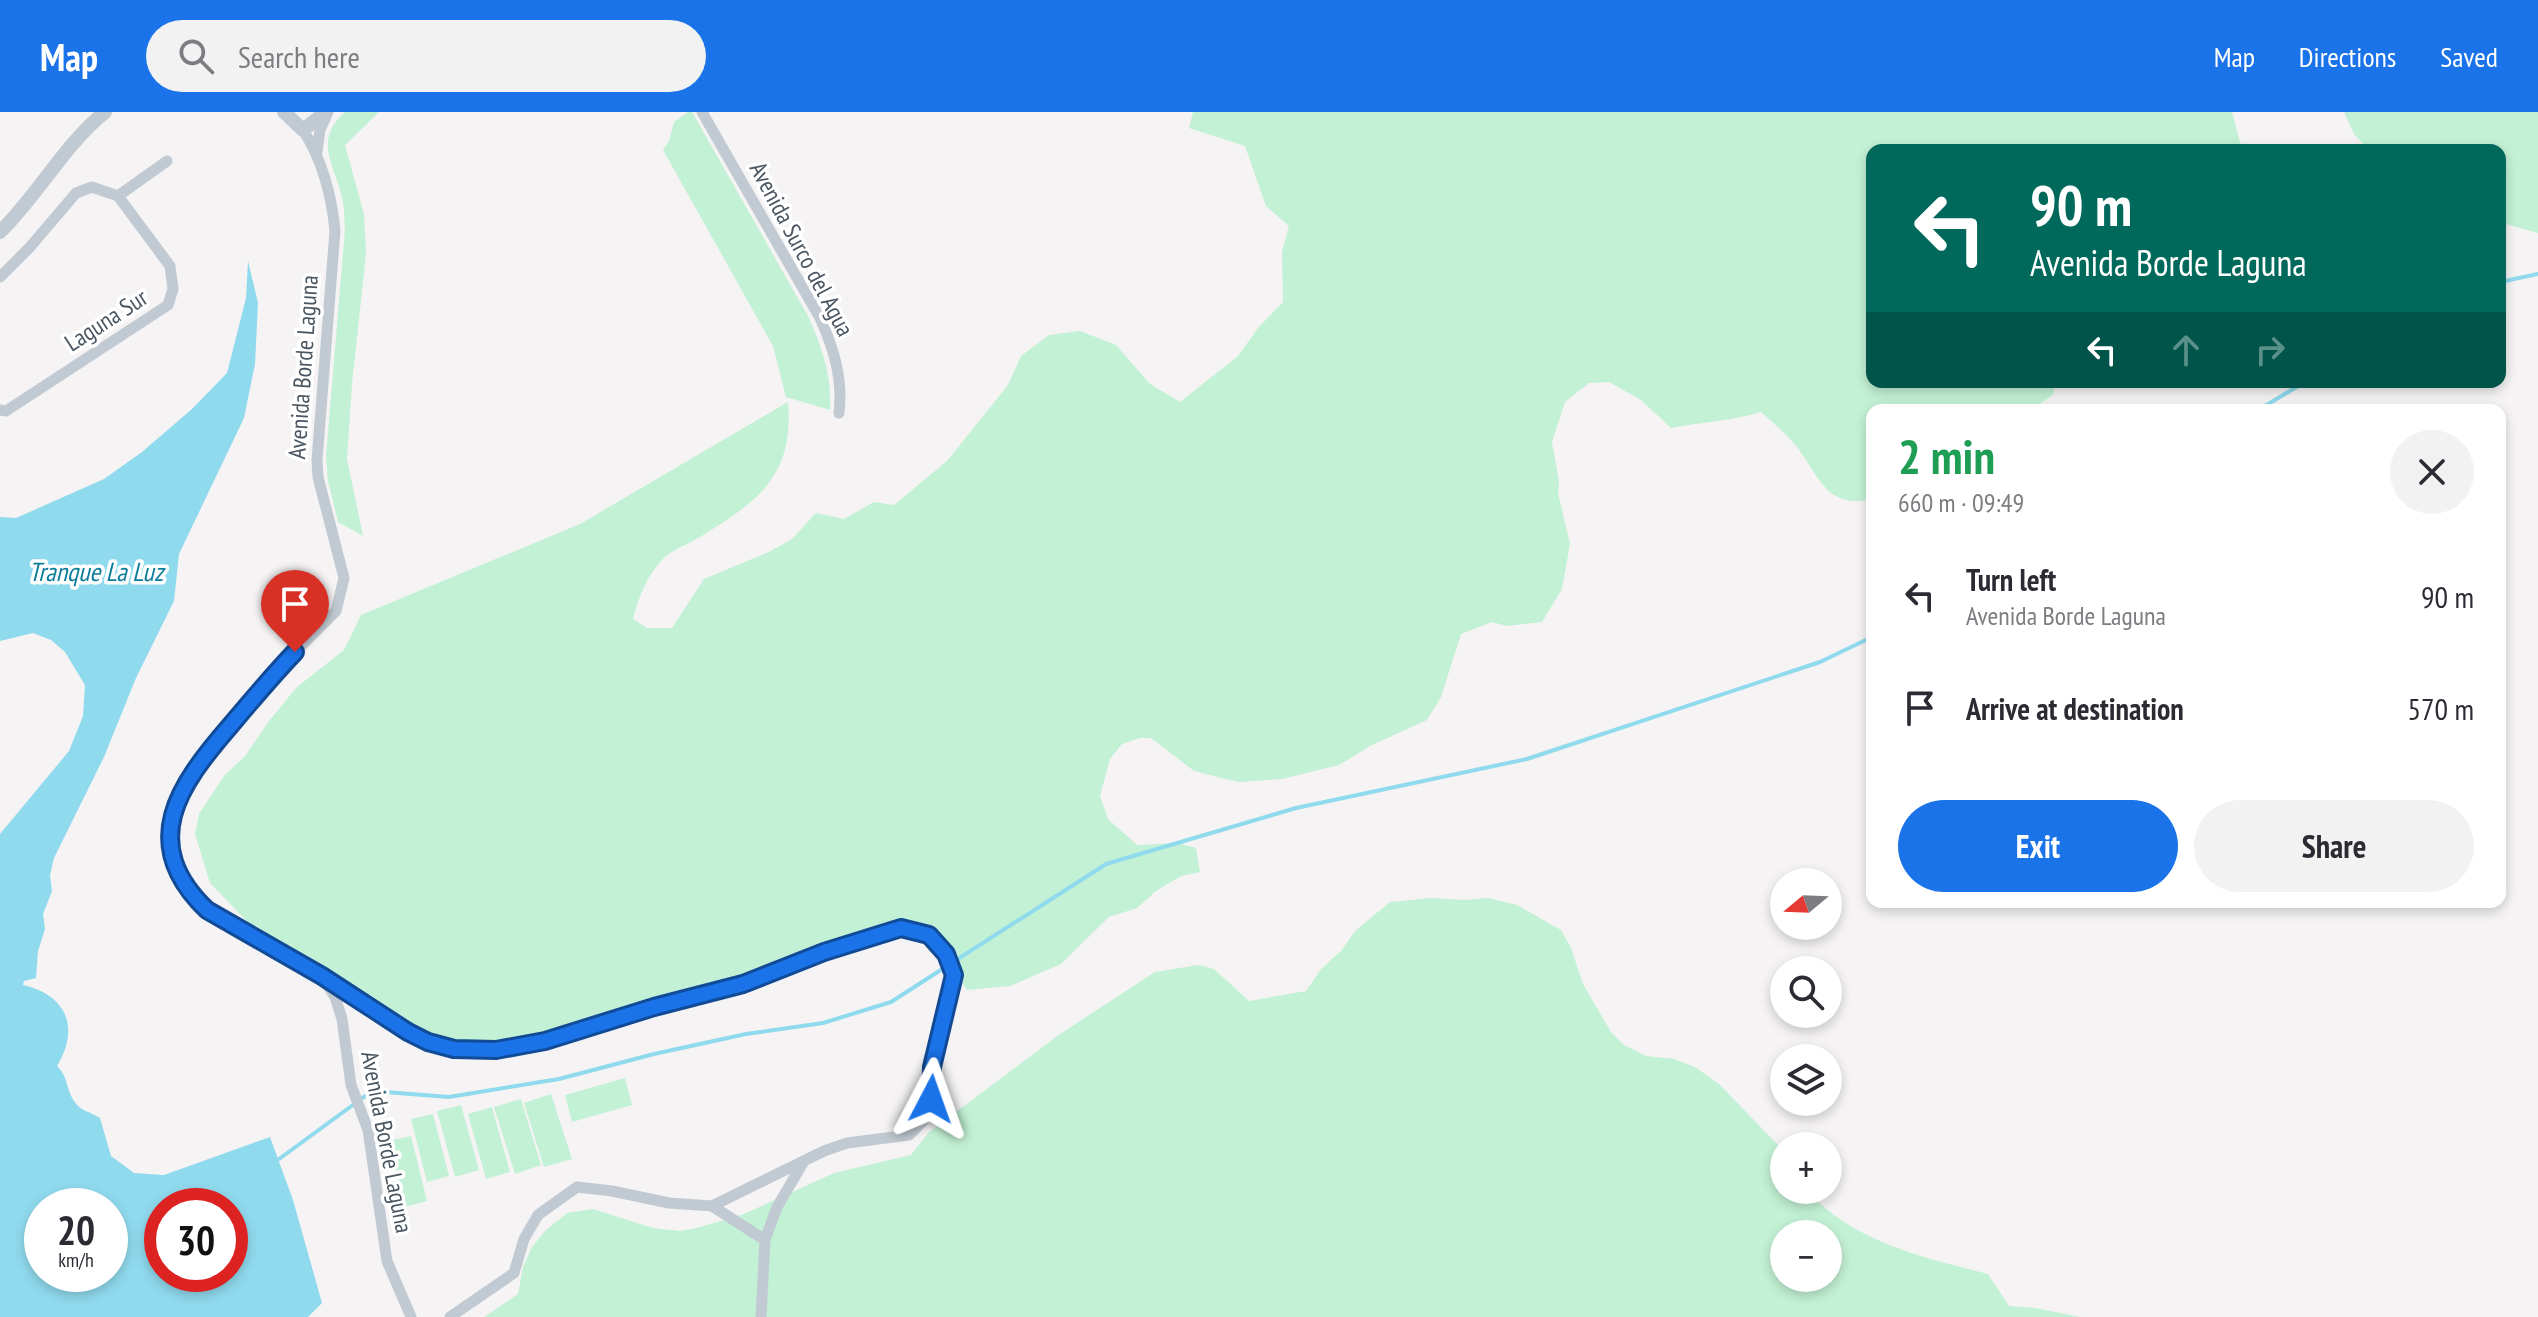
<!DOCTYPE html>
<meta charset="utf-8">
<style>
body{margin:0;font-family:"PT Sans Narrow",sans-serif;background:#f2f2f3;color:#2b2b33;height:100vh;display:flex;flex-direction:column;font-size:30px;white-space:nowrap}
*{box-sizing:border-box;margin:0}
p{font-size:26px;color:#7c7c81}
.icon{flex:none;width:44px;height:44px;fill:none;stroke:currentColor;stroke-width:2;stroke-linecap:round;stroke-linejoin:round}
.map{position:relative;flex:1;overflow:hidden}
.details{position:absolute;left:1866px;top:292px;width:640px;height:504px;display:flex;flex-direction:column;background:#fff;border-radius:16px;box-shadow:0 4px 12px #0003}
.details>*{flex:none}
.hud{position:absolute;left:1866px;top:32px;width:640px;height:244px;border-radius:16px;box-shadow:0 4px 12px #0003;background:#00695c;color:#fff;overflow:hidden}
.needle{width:52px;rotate:251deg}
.controls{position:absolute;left:1770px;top:756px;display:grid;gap:16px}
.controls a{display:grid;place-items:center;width:72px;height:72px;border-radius:50%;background:#fff;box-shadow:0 4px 12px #0003;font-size:40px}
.speed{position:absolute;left:24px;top:1076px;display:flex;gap:16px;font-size:40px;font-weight:700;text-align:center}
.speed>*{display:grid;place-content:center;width:104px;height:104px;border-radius:50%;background:#fff;box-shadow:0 4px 12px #0003;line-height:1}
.speed small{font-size:20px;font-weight:400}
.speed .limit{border:12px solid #d22;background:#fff;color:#111}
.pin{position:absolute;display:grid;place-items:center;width:68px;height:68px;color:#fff;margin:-82px -34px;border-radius:50% 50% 50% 0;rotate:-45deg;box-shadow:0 0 8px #0007}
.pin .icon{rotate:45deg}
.me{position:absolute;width:88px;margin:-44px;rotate:4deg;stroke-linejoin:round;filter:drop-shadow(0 0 6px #0008)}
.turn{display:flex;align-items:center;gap:28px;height:168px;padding:0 32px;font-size:36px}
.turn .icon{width:104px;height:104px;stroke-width:2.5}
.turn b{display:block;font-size:56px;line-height:68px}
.lanes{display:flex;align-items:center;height:76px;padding:0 32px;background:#0003;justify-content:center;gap:40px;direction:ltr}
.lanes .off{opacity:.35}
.round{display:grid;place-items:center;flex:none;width:84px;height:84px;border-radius:42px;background:#f2f2f3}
.head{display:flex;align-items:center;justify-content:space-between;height:136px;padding:0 32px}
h1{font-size:48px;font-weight:600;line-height:60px;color:#1e9e55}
.button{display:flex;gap:16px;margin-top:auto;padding:16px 32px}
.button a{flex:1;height:92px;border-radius:48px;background:#1a73e8;color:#fff;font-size:32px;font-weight:600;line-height:92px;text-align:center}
.button a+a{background:#f2f2f3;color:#2b2b33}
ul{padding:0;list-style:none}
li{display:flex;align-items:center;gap:24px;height:112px;padding:0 32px}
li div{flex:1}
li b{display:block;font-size:30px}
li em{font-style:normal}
header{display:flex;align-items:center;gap:48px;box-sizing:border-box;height:112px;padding:0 40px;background:#1a73e8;color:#fff}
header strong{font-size:38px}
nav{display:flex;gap:44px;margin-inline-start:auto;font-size:28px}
.search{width:560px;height:72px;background:#f2f2f3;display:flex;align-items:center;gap:20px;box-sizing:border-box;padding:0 28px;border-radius:44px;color:#7c7c81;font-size:30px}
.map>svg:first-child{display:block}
.green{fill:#c3f1d5;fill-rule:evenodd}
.water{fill:#90daee;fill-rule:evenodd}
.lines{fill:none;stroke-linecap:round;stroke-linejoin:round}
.stream{stroke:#90daee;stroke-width:4}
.minor{stroke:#c1cad2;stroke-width:11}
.tertiary{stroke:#c1cad2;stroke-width:14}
.route-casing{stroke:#114b97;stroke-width:20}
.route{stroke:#1a73e8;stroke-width:14}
.labels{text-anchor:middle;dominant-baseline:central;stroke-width:7;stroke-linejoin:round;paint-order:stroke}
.street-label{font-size:24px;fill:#4a5661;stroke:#fff}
.water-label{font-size:26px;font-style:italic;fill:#0c7c9b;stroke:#fff}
</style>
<header>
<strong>Map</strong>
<div class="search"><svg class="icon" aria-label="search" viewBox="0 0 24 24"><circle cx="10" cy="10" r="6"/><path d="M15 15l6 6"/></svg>Search here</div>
<nav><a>Map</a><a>Directions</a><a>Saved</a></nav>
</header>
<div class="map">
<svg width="2538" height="1205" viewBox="0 0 2538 1205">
<rect width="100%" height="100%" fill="#f5f3f3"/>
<g class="green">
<path d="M345,0h34l-34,33 19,69 2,40 -14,130 -5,75 16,77 -25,-14 -10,-41 -2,-25 19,-227c-1,-9 0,-18 -2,-26 -6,-36 -32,-61 2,-91z"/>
<path d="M688,0h4l116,204c14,31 24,60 22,94l-44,-13 -13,-51 -110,-196 6,-9 5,-19z"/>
<path d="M1193,0h1039l10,38h-370v232h183l-2,13 -22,15h-159v89c-45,11 -53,-23 -75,-52 -10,-13 -24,-24 -36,-35 -29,9 -60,10 -90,16l-30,-28 -32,-18 -20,1 -24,19 -13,40 7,39 -1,12 12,51 -8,45 -20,33 -35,4 -15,-4 -31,12 -20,63 -14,23 -55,25 -33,20 -57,14 -44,3 -44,-11 -43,-33h-11l-18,6 -12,15 -10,37 8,23 29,26 41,-2 18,5 4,24 -19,4 -25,15 -19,17 -28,9 -48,47 -51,22 -43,4 -29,-40 -28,-20 -172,53 -187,54 -83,12 -71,-30 -133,-80 -54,-56 -15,-49 4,-20 25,-38 21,-20 24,-35 28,-34 47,-37 17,-35 219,-91 208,-122c6,75 -30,99 -88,135 -11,7 -29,13 -37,22 -17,18 -24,37 -30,60l14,9h25l32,-49 65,-27 23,-13 24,-26 28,6 30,-17 20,3 53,-44 61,-76 13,-29 28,-21 31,-4 36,14 34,39 30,18 58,-46 20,-28 25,-26 -1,-50 7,-26 -23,-20 -21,-60 -56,-18z"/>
<path d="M2344,0h194v121l-32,-9 -6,-10v-64h-46l-20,-6 -65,6 -15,-16z"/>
<path d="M1432,786l33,2 23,-2 29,7 44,25 10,18 12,36 28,48 13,13 22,11 28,3 21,8 24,17 61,63 4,11v32h23c45,52 118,68 181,84l21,32 26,2 46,9h-1597l34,-23 5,-27 9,-20 13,-16 22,-18 26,-4 60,19 27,3 17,-3 47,-14 90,-41 77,-18 17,-22 132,-99 95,-62 43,-7 16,4 35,32 57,-10 15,-22 20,-18 14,-20 35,-29zM1784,1122h44v44h-44z"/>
<path d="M625,966l7,27 -60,17 -7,-27z"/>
<path d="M551,982l21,65 -28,8 -20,-64z"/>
<path d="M521,987l20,66 -26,9 -21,-67z"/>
<path d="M461,993l18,65 -24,7 -18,-66z"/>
<path d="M492,995l18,65 -24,7 -18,-65z"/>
<path d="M433,1002l16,62 -22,6 -16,-63z"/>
<path d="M411,1024l16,65 -23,6 -16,-66z"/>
</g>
<path class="water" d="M248,149l10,42 -3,61 -11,54 -65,136 -5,47 -38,77 -32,79 -50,101 -4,17 2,16 -9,23 2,15 -7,22 -2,27 -12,3 -1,4c44,10 57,43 34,81 11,10 9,23 17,35 6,10 17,11 26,17l11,38 23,17 30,2 106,-38 23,63 29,103 -14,14h-308v-483l69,-83 14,-35 2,-31 -20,-33 -14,-12 -18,-7 -33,8v-124l16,1 88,-39 38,-27 50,-43 35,-36 19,-75zM42,1094h68v68h-68zM230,1094v68h-68v-68z"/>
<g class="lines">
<g class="stream">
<path d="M2500,170l38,-8"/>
<path d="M2258,298l47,-28"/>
<path d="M279,1047l93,-68 77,6 110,-18 95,-25 92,-20 77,-11 68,-21 215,-138 190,-56 231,-49 293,-97 52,-25"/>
</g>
<g class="minor">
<path d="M702,0l118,206c14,31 23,61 19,95"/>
<path d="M303,18c19,29 29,67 32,101l-18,229 1,17 26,101 -8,33 -62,62 -55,65 -31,40 -14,27 -4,25 2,27 7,20 14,20 14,13 115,66 86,56 20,10 26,7 42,1 49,-9 109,-34 89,-23 81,-32 77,-24 28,7 17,19 8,21 -22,92 -1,32 -8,22 -14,14 -62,8 -23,8 -112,55"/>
<path d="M317,40l3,-22 8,-18"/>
<path d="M118,84l49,-35"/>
<path d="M0,165l30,-30 46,-54 16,-6 26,9 52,70 3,23 -5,16 -162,106 -6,-1"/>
<path d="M324,868l11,17 7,22 9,66 17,45 19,131 24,56"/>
<path d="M450,1205l64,-44 10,-34 14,-24 39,-28 35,4 57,12 43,3 53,34"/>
<path d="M761,1205l4,-77 12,-33 26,-44"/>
</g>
<g class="tertiary">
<path d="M284,0l19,18 23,-18"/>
<path d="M0,120c38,-37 64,-87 105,-120"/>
</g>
</g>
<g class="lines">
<defs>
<path id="route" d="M295,540c-23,24 -44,49 -65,74 -51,59 -93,117 -23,184l115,66 86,56 20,10 26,7 42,1 49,-9 109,-34 89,-23 81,-32 77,-24 28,7 17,19 8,21 -22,92 -1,32"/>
</defs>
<use href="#route" class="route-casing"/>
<use href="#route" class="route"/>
</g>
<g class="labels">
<g class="street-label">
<text transform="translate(802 137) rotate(62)">Avenida Surco del Agua</text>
<text transform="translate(106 208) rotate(-33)">Laguna Sur</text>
<text transform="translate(303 255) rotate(-86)">Avenida Borde Laguna</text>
<text transform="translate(387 1030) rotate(79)">Avenida Borde Laguna</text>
</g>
<g class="water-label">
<text x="96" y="459">Tranque La Luz</text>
</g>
</g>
</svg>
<div class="controls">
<a><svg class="needle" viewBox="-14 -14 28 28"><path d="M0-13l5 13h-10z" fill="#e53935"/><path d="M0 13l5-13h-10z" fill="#7c7c81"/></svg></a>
<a><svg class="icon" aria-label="search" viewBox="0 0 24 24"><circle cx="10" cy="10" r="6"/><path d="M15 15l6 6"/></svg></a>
<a><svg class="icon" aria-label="layers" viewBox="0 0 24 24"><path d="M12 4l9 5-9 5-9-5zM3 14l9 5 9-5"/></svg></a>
<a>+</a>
<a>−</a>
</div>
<div class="speed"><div>20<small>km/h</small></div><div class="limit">30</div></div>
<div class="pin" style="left:295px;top:540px;background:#d93025"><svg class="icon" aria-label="arrive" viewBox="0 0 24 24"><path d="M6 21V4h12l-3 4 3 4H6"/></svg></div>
<svg class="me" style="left:931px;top:987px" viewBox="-20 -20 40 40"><path d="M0-17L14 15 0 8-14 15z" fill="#1a73e8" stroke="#fff" stroke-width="4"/></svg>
<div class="hud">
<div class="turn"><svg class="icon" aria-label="left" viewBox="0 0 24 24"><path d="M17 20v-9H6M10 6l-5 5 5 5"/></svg><div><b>90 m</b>Avenida Borde Laguna</div></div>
<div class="lanes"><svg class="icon" aria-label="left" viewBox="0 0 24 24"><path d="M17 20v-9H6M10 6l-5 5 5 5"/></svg><svg class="icon off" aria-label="ahead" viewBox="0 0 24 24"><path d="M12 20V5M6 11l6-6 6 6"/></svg><svg class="icon off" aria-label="right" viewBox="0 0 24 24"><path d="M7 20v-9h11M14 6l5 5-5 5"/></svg></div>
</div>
<section class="details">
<div class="head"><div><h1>2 min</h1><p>660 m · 09:49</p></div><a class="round"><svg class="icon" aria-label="close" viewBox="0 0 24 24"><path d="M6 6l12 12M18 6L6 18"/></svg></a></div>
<ul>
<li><svg class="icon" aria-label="left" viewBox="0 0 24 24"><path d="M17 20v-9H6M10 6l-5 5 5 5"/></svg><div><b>Turn left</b><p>Avenida Borde Laguna</p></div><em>90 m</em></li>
<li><svg class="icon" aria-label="arrive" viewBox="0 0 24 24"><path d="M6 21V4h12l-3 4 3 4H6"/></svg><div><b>Arrive at destination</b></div><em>570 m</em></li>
</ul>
<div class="button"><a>Exit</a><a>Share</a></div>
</section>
</div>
